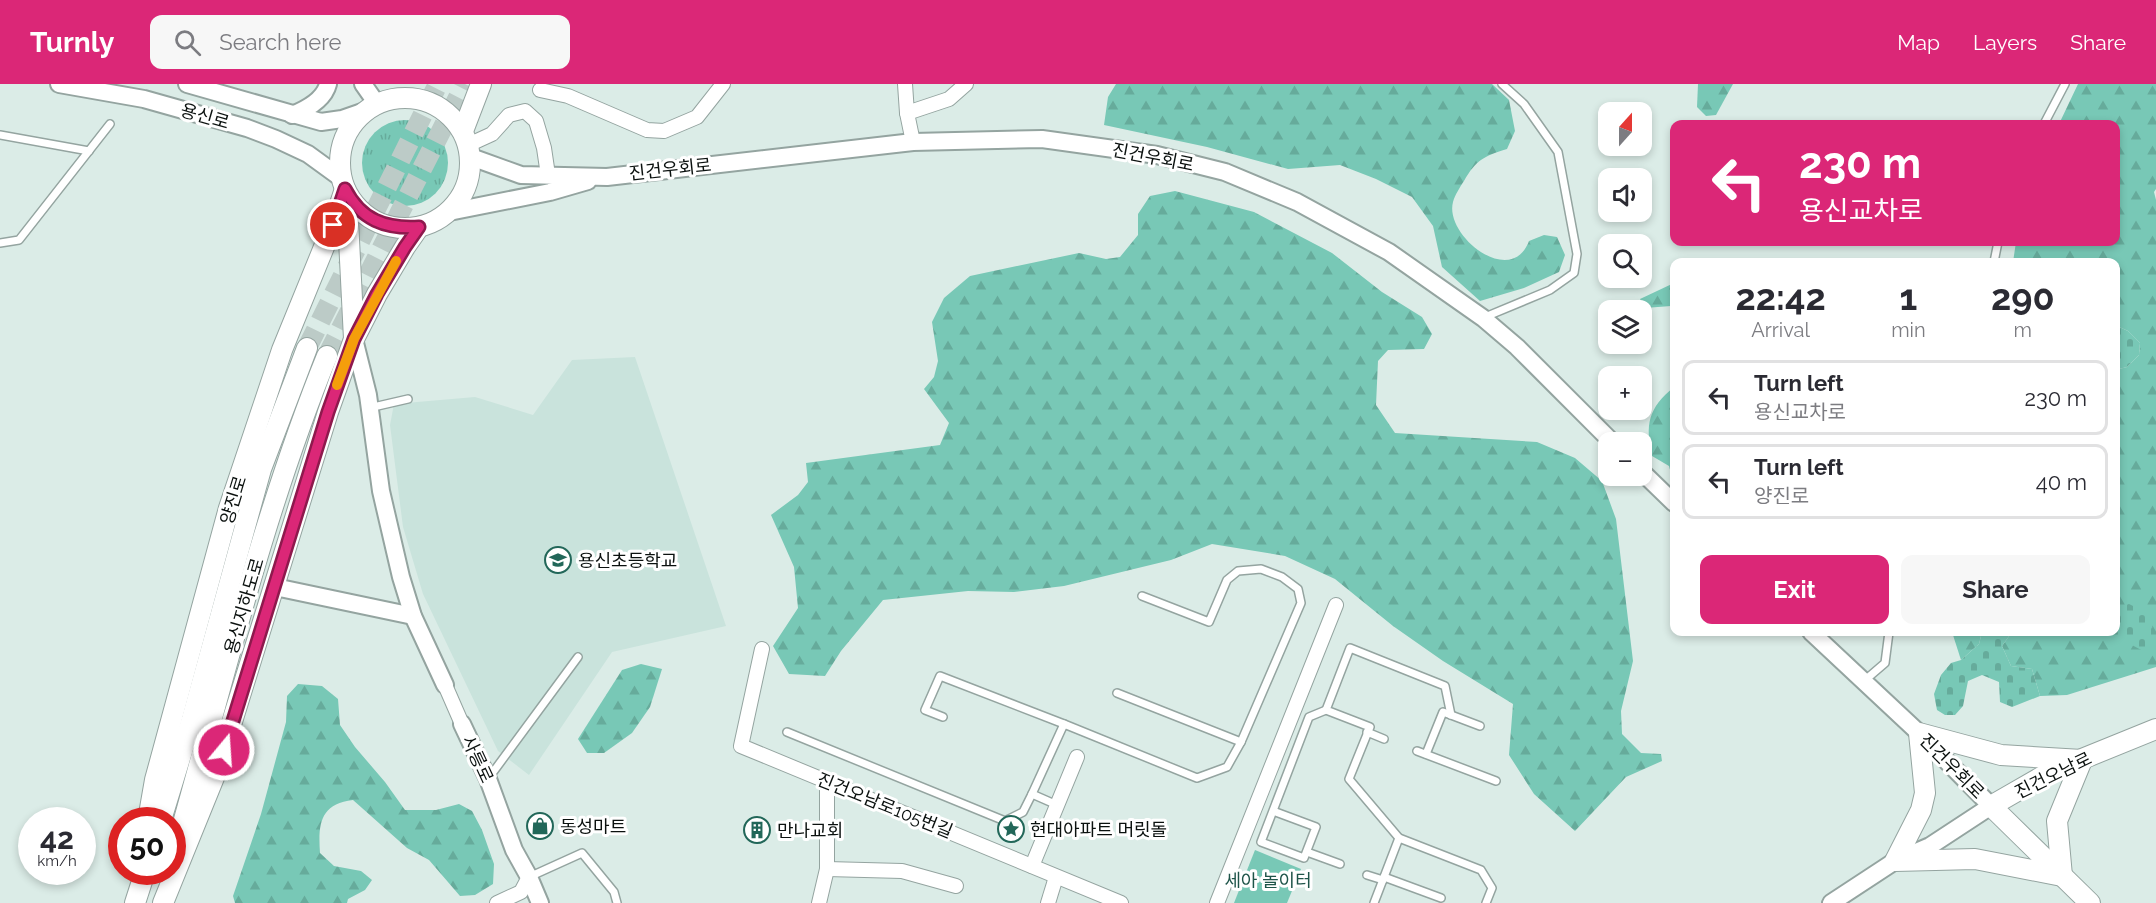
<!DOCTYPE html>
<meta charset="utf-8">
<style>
body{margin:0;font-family:Raleway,"Noto Sans KR",sans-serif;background:#f7f7f7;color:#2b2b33;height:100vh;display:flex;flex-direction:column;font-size:22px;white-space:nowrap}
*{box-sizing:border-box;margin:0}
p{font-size:20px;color:#7c7c81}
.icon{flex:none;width:33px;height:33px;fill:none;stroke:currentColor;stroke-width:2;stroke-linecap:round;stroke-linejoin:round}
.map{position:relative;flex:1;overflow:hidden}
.panel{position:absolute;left:1670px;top:174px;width:450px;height:378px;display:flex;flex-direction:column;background:#fff;border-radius:12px;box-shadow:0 3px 9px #0003}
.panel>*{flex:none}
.hud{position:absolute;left:1670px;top:36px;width:450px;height:126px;border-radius:12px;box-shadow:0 3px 9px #0003;background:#db2777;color:#fff;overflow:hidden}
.needle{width:39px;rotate:21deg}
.controls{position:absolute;left:1598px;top:18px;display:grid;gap:12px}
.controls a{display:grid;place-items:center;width:54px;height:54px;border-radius:12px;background:#fff;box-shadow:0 3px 9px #0003;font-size:30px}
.speed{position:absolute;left:18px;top:723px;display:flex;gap:12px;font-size:30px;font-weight:700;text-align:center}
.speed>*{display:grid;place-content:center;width:78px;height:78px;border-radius:50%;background:#fff;box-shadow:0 3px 9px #0003;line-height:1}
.speed small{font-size:15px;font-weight:400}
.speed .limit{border:9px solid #d22;background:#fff;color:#111}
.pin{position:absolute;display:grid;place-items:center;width:51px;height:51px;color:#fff;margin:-26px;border:3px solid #fff;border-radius:50%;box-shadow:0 2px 6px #0007}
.me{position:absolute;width:66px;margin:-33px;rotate:18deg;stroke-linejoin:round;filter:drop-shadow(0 0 4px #0008)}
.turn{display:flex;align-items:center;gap:21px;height:126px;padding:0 30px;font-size:27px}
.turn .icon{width:78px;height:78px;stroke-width:2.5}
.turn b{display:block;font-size:42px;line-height:51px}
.eta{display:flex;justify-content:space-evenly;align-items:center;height:102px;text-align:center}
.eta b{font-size:36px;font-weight:700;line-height:42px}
.primary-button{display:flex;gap:12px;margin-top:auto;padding:12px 30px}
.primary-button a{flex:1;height:69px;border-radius:12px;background:#db2777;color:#fff;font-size:24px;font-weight:700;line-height:69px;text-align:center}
.primary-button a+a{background:#f7f7f7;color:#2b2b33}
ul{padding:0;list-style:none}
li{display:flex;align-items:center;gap:18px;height:75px;margin:0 12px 9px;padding:0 18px;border:3px solid #e1e1e2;border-radius:12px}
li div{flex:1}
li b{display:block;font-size:22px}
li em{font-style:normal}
header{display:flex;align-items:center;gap:36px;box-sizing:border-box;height:84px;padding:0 30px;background:#db2777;color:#fff}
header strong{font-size:28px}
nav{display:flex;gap:33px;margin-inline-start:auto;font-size:21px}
.search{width:420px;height:54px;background:#f7f7f7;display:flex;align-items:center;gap:15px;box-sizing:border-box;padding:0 21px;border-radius:12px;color:#7c7c81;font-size:22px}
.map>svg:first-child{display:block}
.built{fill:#c9e3dc}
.grass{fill:url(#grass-tufts)}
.forest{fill:url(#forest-firs)}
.cemetery{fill:url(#cemetery-stones)}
.green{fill:#78c8b6}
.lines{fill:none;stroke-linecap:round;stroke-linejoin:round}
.secondary-tunnel{stroke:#bccbc7;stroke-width:20;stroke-dasharray:20 10;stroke-linecap:butt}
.service-casing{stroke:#94a4a0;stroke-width:10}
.minor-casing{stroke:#94a4a0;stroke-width:16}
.tertiary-casing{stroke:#94a4a0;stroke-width:20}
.secondary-casing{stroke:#94a4a0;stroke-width:22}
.service{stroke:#fff;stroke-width:7}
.minor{stroke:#fff;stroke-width:14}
.tertiary{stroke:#fff;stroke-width:16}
.secondary{stroke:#fff;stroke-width:20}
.route-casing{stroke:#8e194d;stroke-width:15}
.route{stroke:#db2777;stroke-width:10}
.slow{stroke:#f59e0b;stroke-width:10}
.labels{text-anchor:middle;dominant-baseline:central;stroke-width:6;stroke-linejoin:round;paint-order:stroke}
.street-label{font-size:18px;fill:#0b110f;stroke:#fff}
.poi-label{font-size:18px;fill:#0b110f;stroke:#fff;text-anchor:start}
.park-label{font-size:18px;fill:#1e5449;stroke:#fff}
</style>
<header>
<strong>Turnly</strong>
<div class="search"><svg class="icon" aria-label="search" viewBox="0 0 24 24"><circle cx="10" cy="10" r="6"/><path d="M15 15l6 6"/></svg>Search here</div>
<nav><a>Map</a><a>Layers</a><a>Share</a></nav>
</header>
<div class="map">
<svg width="2156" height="819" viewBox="0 0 2156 819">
<defs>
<pattern id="grass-tufts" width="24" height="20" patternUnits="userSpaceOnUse" patternTransform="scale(1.5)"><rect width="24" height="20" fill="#78c8b6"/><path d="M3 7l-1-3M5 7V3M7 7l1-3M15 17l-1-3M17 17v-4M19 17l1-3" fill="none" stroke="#66ab9b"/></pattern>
<pattern id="forest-firs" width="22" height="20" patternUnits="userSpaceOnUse" patternTransform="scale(1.5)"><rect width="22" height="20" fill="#78c8b6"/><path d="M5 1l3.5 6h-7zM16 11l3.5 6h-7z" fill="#66ab9b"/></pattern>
<pattern id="cemetery-stones" width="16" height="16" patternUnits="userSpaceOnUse" patternTransform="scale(1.5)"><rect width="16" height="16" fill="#78c8b6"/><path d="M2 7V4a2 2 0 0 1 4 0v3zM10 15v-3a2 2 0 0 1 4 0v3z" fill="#66ab9b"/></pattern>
</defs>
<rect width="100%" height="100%" fill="#dbece7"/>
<path class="built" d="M635,273l91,269 -114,26 -83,123 -31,-24 -75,-157 -20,-67 -13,-102 4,-21 81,-7 58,18 39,-55z"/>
<circle class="grass" cx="405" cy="79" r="43"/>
<g class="forest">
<path d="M1116,0h376l17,16 6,31 -8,18c-23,7 -31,11 -43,32 -4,6 -9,14 -11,21 -9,33 58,87 76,39l15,-6 13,2 8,18 -6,17 -35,16 -44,13 -38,-34 -9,-41 -21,-29 -36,-18 -36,-14 -52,4 -81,-22 -103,-22 4,-28z"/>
<path d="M1698,0h35l-17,31 -10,1 -9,-9z"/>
<path d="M2078,0h78v105l-2,3 2,8v467l-89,28 -27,1 -8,-27 -21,-3 -9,-20 10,-14h103v-262l12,-3 12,-12 1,-12 -12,-12 -13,-6v-63h-102l3,-20h99v-118h-56z"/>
<path d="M1175,107l79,21 78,41 50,39 40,25 10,17 -8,15 -36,1 -10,11 -2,44 19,28 142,9 38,16 27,23 14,38 17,142 -12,50 1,23 19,19 20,1 1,7 -36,16 -51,54 -41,-37 -25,-39 4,-51 -70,-43 -50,-35 -58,-47 -50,-23 -73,-12 -41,16 -107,26 -50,6 -46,-1 -85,9 -42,51 -16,25 -36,-2 -16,-28 25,-38 -4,-41 -23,-52 27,-20 10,-13 -2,-19 134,-18 9,-22 -25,-34 10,-12 4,-16 -6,-39 12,-24 26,-22 109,-23 27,6 14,-2 18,-22v-21l12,-18z"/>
<path d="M1674,199v37l-2,-1 -1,-13 -26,2 -5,-9z"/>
<path d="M1674,303v97l-5,-18 -17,-10c-7,-31 -4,-48 22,-69z"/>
<path d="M1952,548h30l-3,12 -18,16z"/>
<path d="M641,580l21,5 -12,38 -18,26 -28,20h-17l-9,-14 44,-69z"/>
<path d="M298,600l24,2 16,13 2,26 15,22 30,35 20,28h31l23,-6 13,7 10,19 12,34 -1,20 -18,11 -15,1 -31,-36 -22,-12 -54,-48c-33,4 -35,24 -33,53l14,13 27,5 11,9 -7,10 -17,9 -1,4h-112l-2,-7 28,-82 25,-92 1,-26z"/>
</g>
<g class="cemetery">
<path d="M2115,241l13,6 12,12 -1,12 -12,12 -12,3z"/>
<path d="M2129,520c20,10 27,19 24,43l-8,5 -15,-8 -12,-9 -3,-27z"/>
<path d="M1982,548h30l-10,14 9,20 21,3 8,27 -28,11 -12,-5 -1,-20 -17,-7 -14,6 -5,25 -8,9h-10l-8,-5 -3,-16 7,-19 10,-12 10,-3 18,-16z"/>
</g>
<path class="green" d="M1255,766l46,19 -14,34h-53z"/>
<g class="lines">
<g class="secondary-tunnel">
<path d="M307,264l131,-264"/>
<path d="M327,272l138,-272"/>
</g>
<defs>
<g id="service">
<path d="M2044,40l21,-40"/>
<path d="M0,51l89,16"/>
<path d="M0,159l19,-3 91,-116"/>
<path d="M1994,178l4,-20"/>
<path d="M1485,233l65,-27 24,-17 3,-19 -19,-102 -34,-48 -22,-20"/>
<path d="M369,324l39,-9"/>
<path d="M1864,597l21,-18 4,-31"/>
<path d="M1117,609l124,49 60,-139 -3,-14 -16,-12 -21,-8 -23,2 -11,9 -18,42 -67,-26"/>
<path d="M1451,631l-6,-29 -95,-38 -24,62 44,17 -21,52 50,59 82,32 11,18 -6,15"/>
<path d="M943,633l-18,-7 15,-34 124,48"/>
<path d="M787,648l218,89 18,-9 9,-18"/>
<path d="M1367,648l17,7"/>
<path d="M1417,667l79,30"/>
<path d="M1426,670l17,-42 37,14"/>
<path d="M488,695l90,-122"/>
<path d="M1057,721l-25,-11 32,-70 133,54 30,-11 14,-25"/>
<path d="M1273,727l43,16 -12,31 -43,-16 48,-125 17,-7"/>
<path d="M1307,768l33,12"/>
<path d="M1367,791l16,5"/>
<path d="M529,793l53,-24 32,39 3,11"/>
<path d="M1384,793l57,21"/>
<path d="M1374,819l25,-65"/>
</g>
<g id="minor">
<path d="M905,0l2,29 6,29"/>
<path d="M540,6l28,6 79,34 17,1 33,-14 26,-33"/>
<path d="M907,29l42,-14 17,-15"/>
<path d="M468,61l24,-11 17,-19 16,-4 11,10 8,27 4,27"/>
<path d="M762,565l-21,97 380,157"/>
<path d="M445,601l17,39"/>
<path d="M1032,782l45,-109"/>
<path d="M827,785l75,2 54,15"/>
<path d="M497,819l24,-11 8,-15"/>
<path d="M819,819l8,-34v-87"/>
<path d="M1048,819l8,-26"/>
<path d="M1217,819l119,-298"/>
</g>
<g id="tertiary">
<path d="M59,0l85,15 103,29 29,11 32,15 33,24"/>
<path d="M187,0l134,38 21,-3 23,-8"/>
<path d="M363,0l14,20"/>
<path d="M292,31c15,-6 32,-15 36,-31"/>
<path d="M471,73l50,18 86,2 306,-35 129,-3 115,16 68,17 72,30 92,50 94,66 34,29 95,95"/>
<path d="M449,128l101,-20 38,-11"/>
<path d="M354,255l14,56 13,96 20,86 12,39 32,69"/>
<path d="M1641,387l33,32"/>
<path d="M275,503l138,29"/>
<path d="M1811,548l108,101 72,73 -61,40 -35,15 -64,42"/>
<path d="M462,640l26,55 26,71 15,27 11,26"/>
</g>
<g id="secondary">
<circle cx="405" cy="79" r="65"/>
<path d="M463,47l18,-47"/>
<path d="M349,114l-1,22 6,119"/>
<path d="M1919,649l82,22 81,5 -25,61 5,55 -87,-17 -80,2 26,-51 4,-17z"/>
<path d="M148,736l7,-40 74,-272 53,-158 51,-125 12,-36"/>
<path d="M161,736l31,-101 69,-250 46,-121"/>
<path d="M180,750c45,-160 84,-323 147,-478"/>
<path d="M135,819l10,-31"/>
<path d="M163,819l54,-133 111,-358 26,-73 23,-45 28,-47 14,-20"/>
<path d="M2090,819l-99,-97 59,-34 106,-43"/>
</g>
</defs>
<use href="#service" class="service-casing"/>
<use href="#minor" class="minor-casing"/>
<use href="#tertiary" class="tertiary-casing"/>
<use href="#secondary" class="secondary-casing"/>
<use href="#service" class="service"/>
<use href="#minor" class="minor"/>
<use href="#tertiary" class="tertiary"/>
<use href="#secondary" class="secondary"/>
</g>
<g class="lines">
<defs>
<path id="route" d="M224,666l104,-338 26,-73 23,-45 28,-47 14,-20c-34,2 -58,-7 -74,-38l-12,36"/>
</defs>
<use href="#route" class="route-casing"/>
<use href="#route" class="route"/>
<path class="slow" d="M337,301l17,-46 42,-78"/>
</g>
<defs>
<symbol id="school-ring" viewBox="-11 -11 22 22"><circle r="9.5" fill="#fff" stroke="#226759" stroke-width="1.5"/><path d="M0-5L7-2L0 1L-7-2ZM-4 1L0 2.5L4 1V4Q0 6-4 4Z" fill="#226759"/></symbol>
<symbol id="shop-ring" viewBox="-11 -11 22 22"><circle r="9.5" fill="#fff" stroke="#226759" stroke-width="1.5"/><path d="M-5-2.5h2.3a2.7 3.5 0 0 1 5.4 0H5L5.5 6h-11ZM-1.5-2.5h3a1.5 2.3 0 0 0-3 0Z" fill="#226759"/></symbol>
<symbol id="sight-ring" viewBox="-11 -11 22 22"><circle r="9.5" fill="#fff" stroke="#226759" stroke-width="1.5"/><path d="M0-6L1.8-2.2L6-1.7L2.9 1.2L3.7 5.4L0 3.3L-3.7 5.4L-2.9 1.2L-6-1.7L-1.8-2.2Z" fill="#226759"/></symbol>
<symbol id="building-ring" viewBox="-11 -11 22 22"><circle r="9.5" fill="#fff" stroke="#226759" stroke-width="1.5"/><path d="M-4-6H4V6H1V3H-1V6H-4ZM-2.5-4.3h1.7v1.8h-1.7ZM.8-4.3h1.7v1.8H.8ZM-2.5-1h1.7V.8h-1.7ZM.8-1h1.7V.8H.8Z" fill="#226759"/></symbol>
</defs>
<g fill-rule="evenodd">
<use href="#school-ring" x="543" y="461" width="30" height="30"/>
<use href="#shop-ring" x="525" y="727" width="30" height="30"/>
<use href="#sight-ring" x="996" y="730" width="30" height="30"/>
<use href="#building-ring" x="742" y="731" width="30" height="30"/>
</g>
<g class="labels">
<g class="street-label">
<text transform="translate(205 32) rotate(16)">용신로</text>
<text transform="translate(1153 73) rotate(11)">진건우회로</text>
<text transform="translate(670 85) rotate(-6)">진건우회로</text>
<text transform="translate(233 416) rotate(-73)">양진로</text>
<text transform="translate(244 522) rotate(-74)">용신지하도로</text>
<text transform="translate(478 675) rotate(65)">사릉로</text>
<text transform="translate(1952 682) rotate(45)">진건우회로</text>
<text transform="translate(2053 691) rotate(-26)">진건오남로</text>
<text transform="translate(885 721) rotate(22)">진건오남로105번길</text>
</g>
<g class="poi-label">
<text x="578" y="476">용신초등학교</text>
<text x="560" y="742">동성마트</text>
<text x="1030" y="745">현대아파트 머릿돌</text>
<text x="777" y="746">만나교회</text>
</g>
<g class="park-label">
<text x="1268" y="796">세아 놀이터</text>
</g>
</g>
</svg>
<div class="controls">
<a><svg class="needle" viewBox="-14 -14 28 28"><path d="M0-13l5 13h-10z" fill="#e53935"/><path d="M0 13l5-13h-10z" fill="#7c7c81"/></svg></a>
<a><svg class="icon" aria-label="sound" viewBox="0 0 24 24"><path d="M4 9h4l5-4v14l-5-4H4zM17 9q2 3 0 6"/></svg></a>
<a><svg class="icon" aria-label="search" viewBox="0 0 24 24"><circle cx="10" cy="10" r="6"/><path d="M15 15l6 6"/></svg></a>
<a><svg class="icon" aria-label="layers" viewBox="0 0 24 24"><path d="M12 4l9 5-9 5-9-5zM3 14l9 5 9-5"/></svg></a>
<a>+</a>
<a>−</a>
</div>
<div class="speed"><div>42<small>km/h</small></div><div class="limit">50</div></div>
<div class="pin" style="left:333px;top:141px;background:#d93025"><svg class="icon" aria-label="arrive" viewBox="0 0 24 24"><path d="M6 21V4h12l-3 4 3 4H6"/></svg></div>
<svg class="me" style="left:224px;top:666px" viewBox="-20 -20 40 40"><circle r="17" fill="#db2777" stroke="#fff" stroke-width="3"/><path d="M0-11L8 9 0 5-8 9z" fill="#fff"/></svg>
<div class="hud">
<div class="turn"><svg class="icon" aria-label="left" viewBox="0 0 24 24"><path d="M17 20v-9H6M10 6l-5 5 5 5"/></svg><div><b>230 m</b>용신교차로</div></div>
</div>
<section class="panel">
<div class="eta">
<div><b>22:42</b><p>Arrival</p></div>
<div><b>1</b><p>min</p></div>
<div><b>290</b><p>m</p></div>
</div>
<ul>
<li><svg class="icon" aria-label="left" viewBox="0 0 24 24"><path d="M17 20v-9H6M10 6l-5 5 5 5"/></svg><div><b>Turn left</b><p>용신교차로</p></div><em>230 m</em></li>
<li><svg class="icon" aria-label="left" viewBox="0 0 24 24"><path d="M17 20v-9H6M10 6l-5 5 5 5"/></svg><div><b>Turn left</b><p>양진로</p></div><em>40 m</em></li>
</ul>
<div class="primary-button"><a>Exit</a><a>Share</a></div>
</section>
</div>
